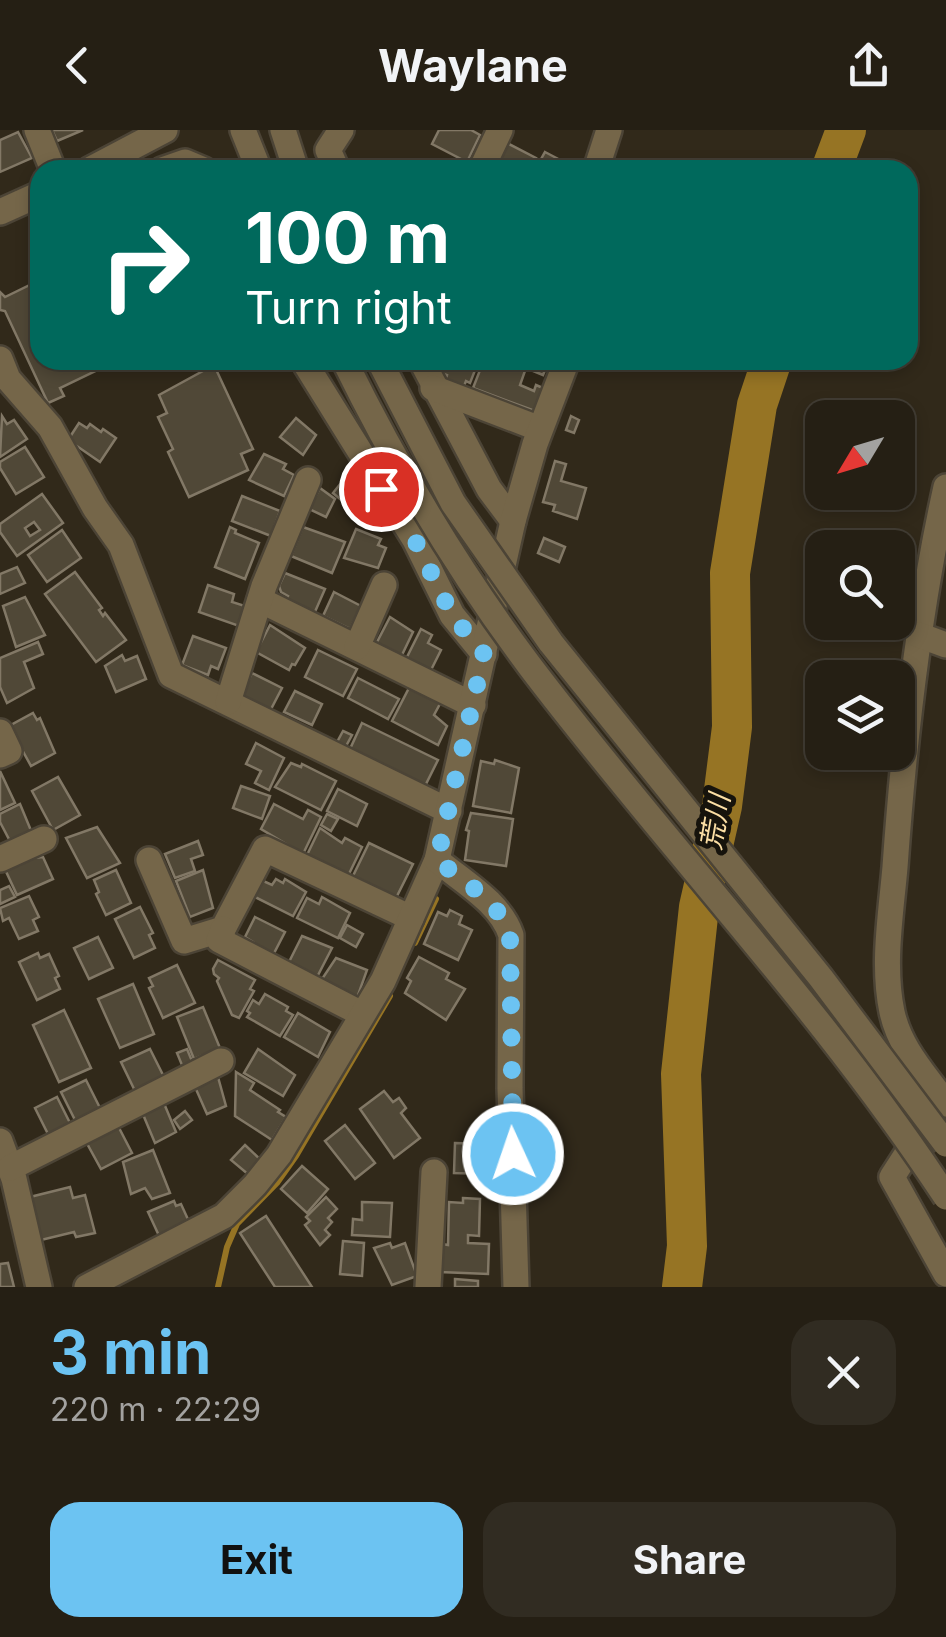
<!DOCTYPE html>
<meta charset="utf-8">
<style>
body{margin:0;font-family:Inter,"Noto Sans JP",sans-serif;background:#312c22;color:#f1f3f6;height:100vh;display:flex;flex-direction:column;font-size:38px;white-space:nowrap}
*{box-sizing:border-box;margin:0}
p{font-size:32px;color:#a3a2a0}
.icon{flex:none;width:55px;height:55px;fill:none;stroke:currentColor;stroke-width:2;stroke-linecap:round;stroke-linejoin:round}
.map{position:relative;height:1157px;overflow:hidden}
.sheet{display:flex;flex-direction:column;background:#251f14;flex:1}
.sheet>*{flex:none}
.guide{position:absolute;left:30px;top:30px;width:888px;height:210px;border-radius:30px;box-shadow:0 5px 15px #0003,0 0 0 2px #423d34;background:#00695c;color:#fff;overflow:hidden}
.needle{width:65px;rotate:232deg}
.buttons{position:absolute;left:805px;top:270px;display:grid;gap:20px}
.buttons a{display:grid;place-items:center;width:110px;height:110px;border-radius:20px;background:#251f14;box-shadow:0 5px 15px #0003,0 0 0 2px #423d34;font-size:50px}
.pin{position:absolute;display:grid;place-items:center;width:85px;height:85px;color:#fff;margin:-42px;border:5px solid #fff;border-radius:50%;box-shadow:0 2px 10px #0007}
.me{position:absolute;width:110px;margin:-55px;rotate:357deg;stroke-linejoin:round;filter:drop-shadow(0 0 8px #0008)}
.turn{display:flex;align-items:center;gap:35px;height:210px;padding:0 50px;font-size:45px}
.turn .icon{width:130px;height:130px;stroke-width:2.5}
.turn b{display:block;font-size:70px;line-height:85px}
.round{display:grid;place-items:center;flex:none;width:105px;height:105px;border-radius:30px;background:#312c22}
.head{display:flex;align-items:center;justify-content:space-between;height:170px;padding:0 50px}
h1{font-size:60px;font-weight:700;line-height:75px;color:#6cc3f2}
.primary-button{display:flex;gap:20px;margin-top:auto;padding:20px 50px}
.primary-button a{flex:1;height:115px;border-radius:30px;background:#6cc3f2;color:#111;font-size:40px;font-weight:700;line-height:115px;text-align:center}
.primary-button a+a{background:#312c22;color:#f1f3f6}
header{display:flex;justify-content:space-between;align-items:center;height:130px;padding:0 50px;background:#251f14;font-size:45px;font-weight:700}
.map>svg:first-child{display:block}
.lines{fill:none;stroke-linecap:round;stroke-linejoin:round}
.stream{stroke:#967424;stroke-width:6}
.river{stroke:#967424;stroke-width:40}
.building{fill:#504837;stroke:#827866;stroke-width:2.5;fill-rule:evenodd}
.minor-casing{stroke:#4c4436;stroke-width:30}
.minor{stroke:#756649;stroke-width:25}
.minor-bridge-casing{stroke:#4c4436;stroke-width:30;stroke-linecap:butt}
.minor-bridge{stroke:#756649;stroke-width:25}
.route{stroke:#6cc3f2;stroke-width:18;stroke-dasharray:0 32.4}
.labels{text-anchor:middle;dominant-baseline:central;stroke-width:10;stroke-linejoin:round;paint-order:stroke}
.water-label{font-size:28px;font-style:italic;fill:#fbdea4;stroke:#16130c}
</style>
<header><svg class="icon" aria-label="back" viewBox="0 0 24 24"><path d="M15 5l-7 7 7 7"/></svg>Waylane<svg class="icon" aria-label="share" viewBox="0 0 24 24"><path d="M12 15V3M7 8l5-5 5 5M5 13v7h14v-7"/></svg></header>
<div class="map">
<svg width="946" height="1157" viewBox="0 0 946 1157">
<rect width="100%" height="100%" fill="#31291a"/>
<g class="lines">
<g class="stream">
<path d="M415,813l21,-44"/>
<path d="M218,1157l9,-40 10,-23 40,-41 19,-27 94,-160"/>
</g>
<g class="river">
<path d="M831,40l15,-40"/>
<path d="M682,1157l5,-41 -6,-172 18,-167 23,-101 10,-79 -2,-154 27,-168 15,-45"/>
</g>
</g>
<g class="building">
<path d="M52,0h31l-26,11z"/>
<path d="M439,0h32l9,5 -13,27 -35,-18z"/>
<path d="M18,2l14,26 -32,14v-32z"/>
<path d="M507,13l29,15 -6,12h-27l-8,-4z"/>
<path d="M545,22l19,10 -2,2 11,6h-38z"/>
<path d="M40,150v80h61l3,7 -44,21 4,8 -16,7 -43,-92 -5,-1v-18l5,5z"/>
<path d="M443,230h36l-9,23 -4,-2 -2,5 -18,-7 1,-4 -9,-3z"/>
<path d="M484,230h49l14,5 -4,10 -17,-7 -6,17 14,6 2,-6 7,3 -8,23 -62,-23z"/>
<path d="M214,235l39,84 -12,5 7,16 -59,27 -21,-45 5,-3 -15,-32 9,-4 -8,-18z"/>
<path d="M2,286l5,8 7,-4 13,19 -27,18z"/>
<path d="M571,286l8,4 -5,13 -8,-3z"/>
<path d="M296,288l20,17 -13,20 -23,-18z"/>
<path d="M79,293l8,5 3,-4 11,8 2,-3 13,9 -16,24 -32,-22z"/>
<path d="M25,317l19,30 -28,17 -16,-26v-6z"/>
<path d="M264,324l22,10 -3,5 11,6 -10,21 -35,-16z"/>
<path d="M555,331l11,3 -5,17 25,7 -9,31 -24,-8 2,-6 -12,-3z"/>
<path d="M345,348l26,21 -13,15 -25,-21z"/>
<path d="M320,358l15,11 -9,18 -17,-8z"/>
<path d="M42,364l21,29 -46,33 -17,-24v-8zM34,392l6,8 -10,6 -5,-8z"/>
<path d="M242,366l38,15 -9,25 -39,-15z"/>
<path d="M230,397l6,3 -1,3 24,10 -14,36 -30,-12z"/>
<path d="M303,397l42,15 -13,31 -41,-17z"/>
<path d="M356,399l25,10 -3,6 8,3 -8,20 -34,-10z"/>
<path d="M62,400l19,28 -34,24 -19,-27z"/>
<path d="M544,408l21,9 -6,15 -21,-9z"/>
<path d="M17,437l8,16 -25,11v-20z"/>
<path d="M75,442l27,36 -3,2 4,6 2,-3 21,27 -30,22 -51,-68z"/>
<path d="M285,443l40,16 -11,25 -28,-13 2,-5 -7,-4 -2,-6z"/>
<path d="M208,455l26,9 -2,8 13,4 -6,20 -40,-14z"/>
<path d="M334,462l27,14 -11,23 -27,-13z"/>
<path d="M25,467l20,38 -29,12 -13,-41z"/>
<path d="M390,487l23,15 -12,25 -25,-13z"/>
<path d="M270,495l35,23 -10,17 -3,-1 -3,6 -33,-18z"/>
<path d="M421,499l11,6 -4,8 13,7 -11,22 -24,-13z"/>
<path d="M193,506l33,12 -8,21 -7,-3 -3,9 -26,-10z"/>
<path d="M38,512l5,12 -19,8 10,26 -27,15 -7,-16v-29z"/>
<path d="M318,520l39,19 -14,27 -38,-19z"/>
<path d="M122,525l3,6 12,-5 9,23 -30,13 -11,-26z"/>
<path d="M252,543l30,15 -12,23 -29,-15z"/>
<path d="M358,548l41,21 -11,20 -40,-21z"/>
<path d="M410,556l31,16 -7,13 13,11 -9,19 -46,-24z"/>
<path d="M295,561l27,13 -10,21 -28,-13z"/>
<path d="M33,583l4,7 3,-2 15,35 -24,13 -22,-40z"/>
<path d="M362,593l76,37 -13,26 -75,-37z"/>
<path d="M343,601l9,4 -7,13 -9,-4z"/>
<path d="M256,613l28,15 -15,32 -14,-7 6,-12 -15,-7z"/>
<path d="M495,630l24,8 -8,45 -38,-7 8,-45 13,3z"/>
<path d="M291,633l10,4 1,-3 34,17 -15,29 -46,-23z"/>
<path d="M0,641l15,32 -15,7z"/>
<path d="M58,647l22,38 -27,15 -21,-39z"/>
<path d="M241,656l29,10 -8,23 -29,-11z"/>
<path d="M338,659l29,15 -10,22 -30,-15z"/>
<path d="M20,674l12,29 -21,10 -11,-21v-8z"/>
<path d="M274,674l29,15 5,-9 13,7 -18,37 -42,-25z"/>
<path d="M471,683l42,6 -7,47 -41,-6 4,-29 -3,-1z"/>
<path d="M327,684l11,5 -7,12 -10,-6z"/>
<path d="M97,697l23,36 -33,15 -21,-40z"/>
<path d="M320,698l22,15 3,-5 17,9 -15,31 -40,-23z"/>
<path d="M198,711l5,14 -12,4 4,12 -20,7 -10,-24z"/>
<path d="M369,713l44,21 -18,36 -43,-22z"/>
<path d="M31,722l3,6 9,-1 10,22 -36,16 -14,-30z"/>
<path d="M116,740l15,33 -25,12 -10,-21 3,-2 -5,-12z"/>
<path d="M203,740l10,38 -23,9 -14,-36z"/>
<path d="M276,749l7,4 2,-4 21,13 -13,24 -40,-20 8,-16 11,5z"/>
<path d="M9,756l6,11 -15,7v-14z"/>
<path d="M29,766l10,21 -6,3 5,11 -19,8 -10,-21 -6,3 -3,-13z"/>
<path d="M322,767l28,16 -12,25 -41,-20 10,-20 12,6z"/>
<path d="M140,777l13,26 -4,2 6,13 -21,10 -19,-39z"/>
<path d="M450,780l12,6 -3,8 13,6 -14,30 -34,-16 14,-32 9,4z"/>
<path d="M255,787l30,15 -13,25 -21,-10 2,-5 -8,-5z"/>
<path d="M347,795l16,9 -7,13 -16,-9z"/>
<path d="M302,806l30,12 -16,31 -28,-15z"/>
<path d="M98,807l15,31 -24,11 -15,-31z"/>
<path d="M38,823l2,5 9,-4 10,22 -4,2 5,11 -23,11 -18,-38z"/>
<path d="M419,827l30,16 -3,6 19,10 -19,31 -41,-27 6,-12 -4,-3z"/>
<path d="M336,828l31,12 -10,28 -35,-19z"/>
<path d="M218,830l37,20 -5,9 4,2 -15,27 -7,-3 -15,-34 2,-3 -5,-4 -1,-5z"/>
<path d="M177,835l18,38 -32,15 -14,-30 4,-2 -4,-8z"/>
<path d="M133,854l21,50 -34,14 -22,-49z"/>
<path d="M265,864l23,13 -2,4 7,4 -13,21 -33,-19 3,-4 -3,-2 6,-11 6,4z"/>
<path d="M203,877l17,41 -26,11 -17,-42z"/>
<path d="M64,880l27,58 -32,14 -26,-57z"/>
<path d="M298,883l32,19 -12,25 -34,-20z"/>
<path d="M150,919l15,30 -29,14 -15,-31z"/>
<path d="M187,919l7,17 -10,4 -7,-17z"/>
<path d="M258,919l37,26 -12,21 -39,-23z"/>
<path d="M236,942l18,11 -4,7 30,20 -2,2 8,5 -14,23 -37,-24z"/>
<path d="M218,947l8,29 -19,8 -12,-27z"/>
<path d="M86,950l16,32 -25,12 -16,-32z"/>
<path d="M384,961l9,11 6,-4 7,10 -5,5 19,25 -26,20 -34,-49z"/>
<path d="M57,967l16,32 -22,11 -16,-32z"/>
<path d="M163,971l13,31 -21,11 -13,-31z"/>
<path d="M185,981l7,9 -12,9 -6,-9z"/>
<path d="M116,992l16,31 -31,16 -17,-31z"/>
<path d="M345,995l30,38 -20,16 -30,-38z"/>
<path d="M455,1013l31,1 -1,30 -31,-1z"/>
<path d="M245,1015l17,16 -13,14 -18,-15z"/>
<path d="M153,1020l17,43 -18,6 -7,-11 -14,6 -8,-32z"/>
<path d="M302,1036l26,23 -21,24 -26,-24z"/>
<path d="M70,1057l3,11 12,-3 10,38 -19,4 -2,-5 -33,8 -11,-43z"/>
<path d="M326,1067l11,12 -9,9 4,4 -7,8 5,5 -10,10 -15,-20 5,-4 -4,-4z"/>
<path d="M463,1068l17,1 -1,37 -11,-1v8l21,1 -1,30 -48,-2 2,-28 6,1 1,-43 14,1z"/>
<path d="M174,1071l2,5 5,-2 10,22 -30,14 -13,-28z"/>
<path d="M362,1072l30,1 -2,34 -38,-2 1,-16 9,1z"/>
<path d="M266,1086l46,71h-37l-35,-54z"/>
<path d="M343,1111l21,2 -2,33 -22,-2z"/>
<path d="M390,1113l2,5 13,-5 12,33 -25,9 -18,-37z"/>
<path d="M8,1133l6,24h-14v-23z"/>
<path d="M455,1149l23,2v6h-23z"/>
</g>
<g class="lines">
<defs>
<g id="minor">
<path d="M37,0l16,40"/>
<path d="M243,0l16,40"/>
<path d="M283,0l13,40"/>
<path d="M89,40l76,-40"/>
<path d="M162,40l23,-8 19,8"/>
<path d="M337,40l-9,-20 13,-20"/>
<path d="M481,40l19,-40"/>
<path d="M596,40l13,-40"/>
<path d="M0,82l40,-18"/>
<path d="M0,229l8,20 42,48 45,81 26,37 50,130 278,136"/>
<path d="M303,230l112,180 37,75 32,39"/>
<path d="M421,230l68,129 24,32"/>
<path d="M433,258l107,41"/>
<path d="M946,357c-28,126 -42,252 -51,380 -4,47 -13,98 -3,145 8,37 33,62 54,92"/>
<path d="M260,470l213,105"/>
<path d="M919,505l27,10"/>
<path d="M357,517l27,-62"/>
<path d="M228,572l36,-116 44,-106"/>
<path d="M0,602l9,19 -9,4"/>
<path d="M0,729l44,-20"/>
<path d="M149,730l35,81 39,-12 42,-80 146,69"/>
<path d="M223,799l-4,11 143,74"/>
<path d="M921,1002l-29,45 54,97"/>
<path d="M0,1011l14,38 25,108"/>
<path d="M10,1038l211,-107"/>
<path d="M87,1157l137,-71 31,-31 24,-30 104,-174 54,-121"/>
<path d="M428,1157l6,-115"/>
<path d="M516,1157l-6,-199 1,-153c-11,-33 -48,-53 -74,-75l76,-339 22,-77 32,-84"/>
</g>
</defs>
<use href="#minor" class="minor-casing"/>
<use href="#minor" class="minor"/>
<defs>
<g id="minor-bridge">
<path d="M344,230c52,106 114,210 185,305 136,180 293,343 417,532"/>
<path d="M379,230l74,143 98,140 270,335 125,166"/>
</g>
</defs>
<use href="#minor-bridge" class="minor-bridge-casing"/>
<use href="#minor-bridge" class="minor-bridge"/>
</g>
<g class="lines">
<path class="route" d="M381,359l34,51 37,75 32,39 -47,206c26,21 63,42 73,75l3,219"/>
</g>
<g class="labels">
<g class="water-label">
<text transform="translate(715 692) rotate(-80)">荒川</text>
</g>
</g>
</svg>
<div class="buttons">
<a><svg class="needle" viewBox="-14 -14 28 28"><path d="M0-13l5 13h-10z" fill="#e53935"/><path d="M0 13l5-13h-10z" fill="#a3a2a0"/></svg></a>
<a><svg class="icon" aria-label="search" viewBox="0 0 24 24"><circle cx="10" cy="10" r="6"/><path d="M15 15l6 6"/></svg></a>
<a><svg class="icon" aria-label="layers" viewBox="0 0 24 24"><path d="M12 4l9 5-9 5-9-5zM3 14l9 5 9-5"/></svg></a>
</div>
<div class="pin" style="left:381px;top:359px;background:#d93025"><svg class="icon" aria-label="arrive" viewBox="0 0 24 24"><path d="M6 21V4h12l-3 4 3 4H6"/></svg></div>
<svg class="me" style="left:513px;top:1024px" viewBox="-20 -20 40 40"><circle r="17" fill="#6cc3f2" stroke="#fff" stroke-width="3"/><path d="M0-11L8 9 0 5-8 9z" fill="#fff"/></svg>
<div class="guide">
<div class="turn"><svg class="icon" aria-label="right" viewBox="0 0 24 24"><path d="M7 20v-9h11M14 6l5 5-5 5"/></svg><div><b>100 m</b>Turn right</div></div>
</div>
</div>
<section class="sheet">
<div class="head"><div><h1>3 min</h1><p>220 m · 22:29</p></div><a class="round"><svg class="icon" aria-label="close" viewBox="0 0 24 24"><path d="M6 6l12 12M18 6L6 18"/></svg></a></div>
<div class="primary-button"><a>Exit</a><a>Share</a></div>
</section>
